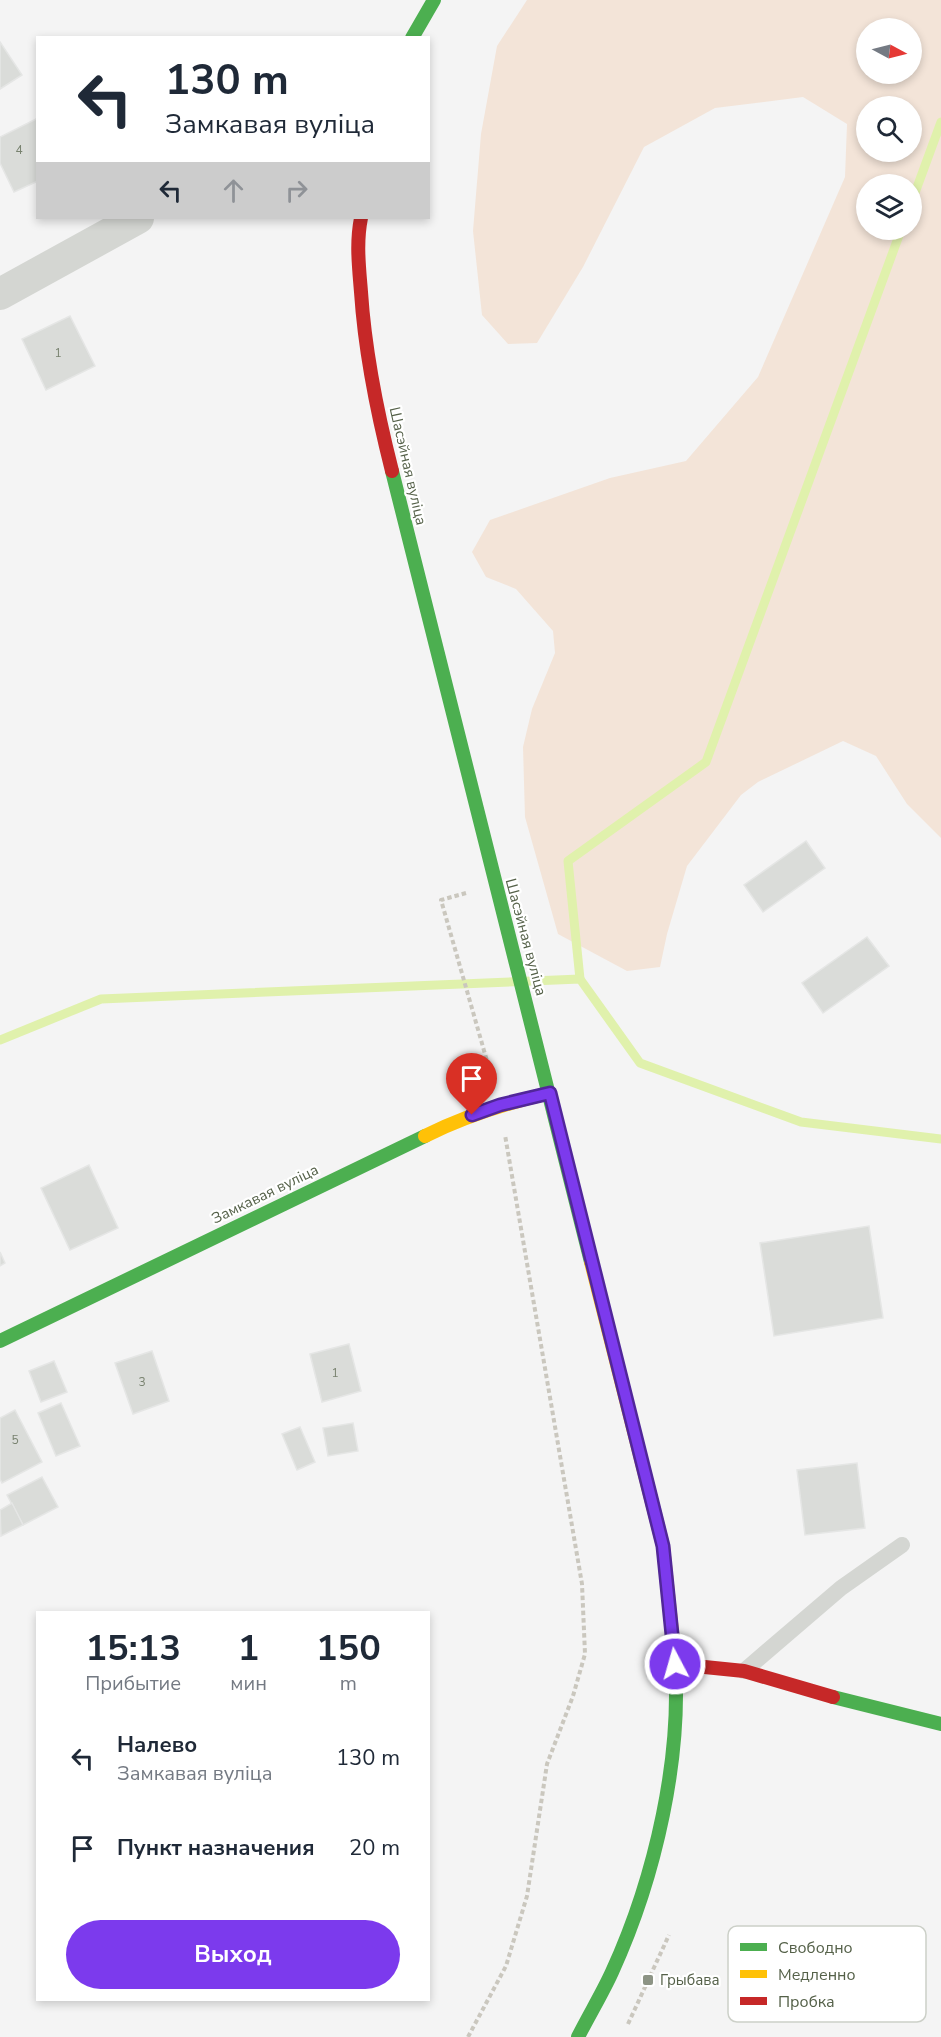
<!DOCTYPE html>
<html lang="ru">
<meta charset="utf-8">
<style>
body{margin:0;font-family:"Nunito Sans",sans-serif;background:#f6f6f7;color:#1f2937;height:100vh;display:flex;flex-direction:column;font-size:22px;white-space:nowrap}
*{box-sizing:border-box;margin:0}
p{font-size:20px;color:#747a83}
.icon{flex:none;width:33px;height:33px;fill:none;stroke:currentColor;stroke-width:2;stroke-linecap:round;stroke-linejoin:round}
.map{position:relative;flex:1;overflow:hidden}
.side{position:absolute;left:36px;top:1611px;width:394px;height:390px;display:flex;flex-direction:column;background:#fff;border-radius:0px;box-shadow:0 3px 9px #0003}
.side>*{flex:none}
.hud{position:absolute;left:36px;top:36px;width:394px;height:183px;border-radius:0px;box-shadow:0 3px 9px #0003;background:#fff;color:#1f2937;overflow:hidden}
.needle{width:39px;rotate:97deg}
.controls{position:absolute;left:856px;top:18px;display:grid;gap:12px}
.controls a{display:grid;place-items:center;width:66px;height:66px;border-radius:50%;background:#fff;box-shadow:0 3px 9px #0003;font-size:30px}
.pin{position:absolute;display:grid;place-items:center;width:51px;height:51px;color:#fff;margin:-62px -26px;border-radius:50% 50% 50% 0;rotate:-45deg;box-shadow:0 0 6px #0007}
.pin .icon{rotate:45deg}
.me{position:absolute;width:66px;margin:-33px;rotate:354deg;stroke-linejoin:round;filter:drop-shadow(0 0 4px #0008)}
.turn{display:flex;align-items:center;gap:21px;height:126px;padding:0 30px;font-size:27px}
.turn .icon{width:78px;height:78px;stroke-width:2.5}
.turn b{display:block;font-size:42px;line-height:51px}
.lanes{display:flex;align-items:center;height:57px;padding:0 30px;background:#0003;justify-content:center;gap:30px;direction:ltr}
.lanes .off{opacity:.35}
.eta{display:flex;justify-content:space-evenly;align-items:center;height:102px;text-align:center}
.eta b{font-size:36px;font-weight:700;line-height:42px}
.primary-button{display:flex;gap:12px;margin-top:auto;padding:12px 30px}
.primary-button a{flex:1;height:69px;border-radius:36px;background:#7c3aed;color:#fff;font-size:24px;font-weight:700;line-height:69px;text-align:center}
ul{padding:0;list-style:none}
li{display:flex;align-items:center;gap:18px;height:90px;padding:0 30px}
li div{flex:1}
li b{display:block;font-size:22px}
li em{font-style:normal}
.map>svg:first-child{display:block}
.green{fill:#f3e4d8;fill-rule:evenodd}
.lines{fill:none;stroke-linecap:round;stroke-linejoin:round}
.stream{stroke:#e0f1ac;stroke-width:9}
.building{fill:#dadcd9;stroke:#e5e6e5;stroke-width:1.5}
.path{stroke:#cac7be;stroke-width:4;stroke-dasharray:4.5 3;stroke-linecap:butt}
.lane{stroke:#d4d6d2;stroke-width:16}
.street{stroke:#d4d6d2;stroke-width:32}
.fast{stroke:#4caf50;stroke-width:14}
.slow{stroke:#ffc107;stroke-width:14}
.jam{stroke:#c62828;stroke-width:14}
.route-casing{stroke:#51269a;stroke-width:15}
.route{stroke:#7c3aed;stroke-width:10}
.poi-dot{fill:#8d9485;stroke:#fff;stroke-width:2}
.labels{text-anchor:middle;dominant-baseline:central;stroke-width:4.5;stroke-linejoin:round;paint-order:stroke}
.number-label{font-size:12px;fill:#78826f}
.street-label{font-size:15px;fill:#556149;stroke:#fff}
.poi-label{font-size:15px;fill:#556149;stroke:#fff;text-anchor:start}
.key{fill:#fff;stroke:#ccd0c8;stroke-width:1.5}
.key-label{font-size:16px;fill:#556149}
</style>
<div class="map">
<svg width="941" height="2037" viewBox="0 0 941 2037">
<rect width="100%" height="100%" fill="#f4f4f4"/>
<path class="green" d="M527,0h414v838l-34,-34 -31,-48 -33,-15 -85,41 -17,13 -54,71 -20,68 -7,33 -33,4 -69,-37 -33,-117 -2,-70 9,-38 23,-56 -2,-22 -37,-42 -30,-12 -14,-25 18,-32 120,-42 76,-17 72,-84 87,-200 2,-53 -44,-27 -88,11 -71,39 -61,120 -46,76 -29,1 -26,-29 -9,-84 8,-97 16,-88zM867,28h45v46h-45zM867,106h45v46h-45zM867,184h45v46h-45z"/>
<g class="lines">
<g class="stream">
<path d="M912,201l29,-79"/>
<path d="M580,979l-12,-118 138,-99 195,-532"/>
<path d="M0,1040l101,-41 479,-20 60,84 161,59 140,17"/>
</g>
</g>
<g class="building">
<path d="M0,42l22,33 -22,14z"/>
<path d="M38,118v63l-24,11 -14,-29v-26z"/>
<path d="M70,316l25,50 -49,24 -24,-51z"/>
<path d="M806,841l19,27 -62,44 -19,-27z"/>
<path d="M867,937l22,29 -66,47 -21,-30z"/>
<path d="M89,1165l29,63 -48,22 -29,-62z"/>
<path d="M869,1226l14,92 -109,18 -14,-93z"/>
<path d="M0,1252l5,11 -5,3z"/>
<path d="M349,1344l12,47 -39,11 -12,-48z"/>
<path d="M152,1351l17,50 -36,13 -18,-51z"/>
<path d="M54,1361l13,31 -26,10 -12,-31z"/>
<path d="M61,1403l19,43 -24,10 -18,-43z"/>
<path d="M15,1410l27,52 -40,21 -2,-4v-61z"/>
<path d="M353,1423l5,28 -30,5 -5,-28z"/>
<path d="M300,1427l15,35 -18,8 -15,-36z"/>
<path d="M857,1463l8,65 -60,7 -8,-65z"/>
<path d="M42,1477l16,30 -35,18 -16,-30z"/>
<path d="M12,1503l11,22 -22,11 -1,-26z"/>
</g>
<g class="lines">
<g class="path">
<path d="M466,893l-25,7 50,175"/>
<path d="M628,2024l41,-89"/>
<path d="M468,2037l38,-71 21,-70 20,-132 26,-68 12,-42 -3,-70 -77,-449"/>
</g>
<path class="lane" d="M744,1671l97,-83 61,-43"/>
<path class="street" d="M0,294l138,-76"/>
<g class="fast">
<path d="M412,38l22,-38"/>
<path d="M392,471l199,791"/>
<path d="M0,1341l425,-205"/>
<path d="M833,1697l108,27"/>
<path d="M578,2037c11,-22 24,-43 34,-65 43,-94 72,-218 62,-321"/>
</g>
<g class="slow">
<path d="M425,1136c40,-20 81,-33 125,-43"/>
<path d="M591,1262l72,284 11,105"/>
</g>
<g class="jam">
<path d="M361,218c-5,25 -2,49 0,74 4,61 16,120 31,179"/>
<path d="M675,1664l69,7 89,26"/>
</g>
</g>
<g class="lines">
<defs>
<path id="route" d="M472,1115l28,-10 50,-12 113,453 12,118"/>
</defs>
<use href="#route" class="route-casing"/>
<use href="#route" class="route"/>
</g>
<rect class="poi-dot" x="642" y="1974" width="12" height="12" rx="3"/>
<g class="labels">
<g class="number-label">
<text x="19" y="150">4</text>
<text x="58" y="353">1</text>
<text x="335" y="1373">1</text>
<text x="142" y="1382">3</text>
<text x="15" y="1440">5</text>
</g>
<g class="street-label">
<text transform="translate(408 466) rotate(77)">Шасэйная вуліца</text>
<text transform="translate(526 937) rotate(75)">Шасэйная вуліца</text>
<text transform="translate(265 1194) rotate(-26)">Замкавая вуліца</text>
</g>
<g class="poi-label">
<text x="660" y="1980">Грыбава</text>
</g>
</g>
<rect x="728" y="1926" width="198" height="96" rx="9" class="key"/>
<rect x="740" y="1943" width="27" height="8" fill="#4caf50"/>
<rect x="740" y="1970" width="27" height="8" fill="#ffc107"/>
<rect x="740" y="1997" width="27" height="8" fill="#c62828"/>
<g class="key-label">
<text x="778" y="1953">Свободно</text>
<text x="778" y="1980">Медленно</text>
<text x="778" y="2007">Пробка</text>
</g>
</svg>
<div class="controls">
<a><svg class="needle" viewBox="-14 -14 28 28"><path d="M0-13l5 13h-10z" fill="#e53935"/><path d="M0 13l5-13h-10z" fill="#747a83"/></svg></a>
<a><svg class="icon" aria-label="search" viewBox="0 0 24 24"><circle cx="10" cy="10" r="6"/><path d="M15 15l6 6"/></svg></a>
<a><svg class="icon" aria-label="layers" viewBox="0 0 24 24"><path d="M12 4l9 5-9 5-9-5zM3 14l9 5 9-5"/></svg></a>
</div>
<div class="pin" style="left:472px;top:1115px;background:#d93025"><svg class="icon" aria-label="arrive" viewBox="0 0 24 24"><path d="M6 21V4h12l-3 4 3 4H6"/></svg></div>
<svg class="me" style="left:675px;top:1664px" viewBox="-20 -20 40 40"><circle r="17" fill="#7c3aed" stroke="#fff" stroke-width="3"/><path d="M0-11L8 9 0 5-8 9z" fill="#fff"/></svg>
<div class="hud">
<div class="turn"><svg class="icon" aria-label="left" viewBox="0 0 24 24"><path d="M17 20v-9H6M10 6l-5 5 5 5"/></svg><div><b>130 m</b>Замкавая вуліца</div></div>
<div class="lanes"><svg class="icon" aria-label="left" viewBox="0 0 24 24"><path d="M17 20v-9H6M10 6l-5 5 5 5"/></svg><svg class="icon off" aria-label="ahead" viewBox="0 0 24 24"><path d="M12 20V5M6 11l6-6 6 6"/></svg><svg class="icon off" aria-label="right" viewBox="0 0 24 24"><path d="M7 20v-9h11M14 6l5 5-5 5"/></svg></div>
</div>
<section class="side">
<div class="eta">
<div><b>15:13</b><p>Прибытие</p></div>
<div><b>1</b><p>мин</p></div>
<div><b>150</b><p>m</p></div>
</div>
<ul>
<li><svg class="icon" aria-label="left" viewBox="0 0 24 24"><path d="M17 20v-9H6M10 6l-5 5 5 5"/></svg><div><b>Налево</b><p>Замкавая вуліца</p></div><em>130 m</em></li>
<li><svg class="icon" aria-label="arrive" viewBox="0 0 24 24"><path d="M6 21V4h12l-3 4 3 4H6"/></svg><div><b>Пункт назначения</b></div><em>20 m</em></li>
</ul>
<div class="primary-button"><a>Выход</a></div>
</section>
</div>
